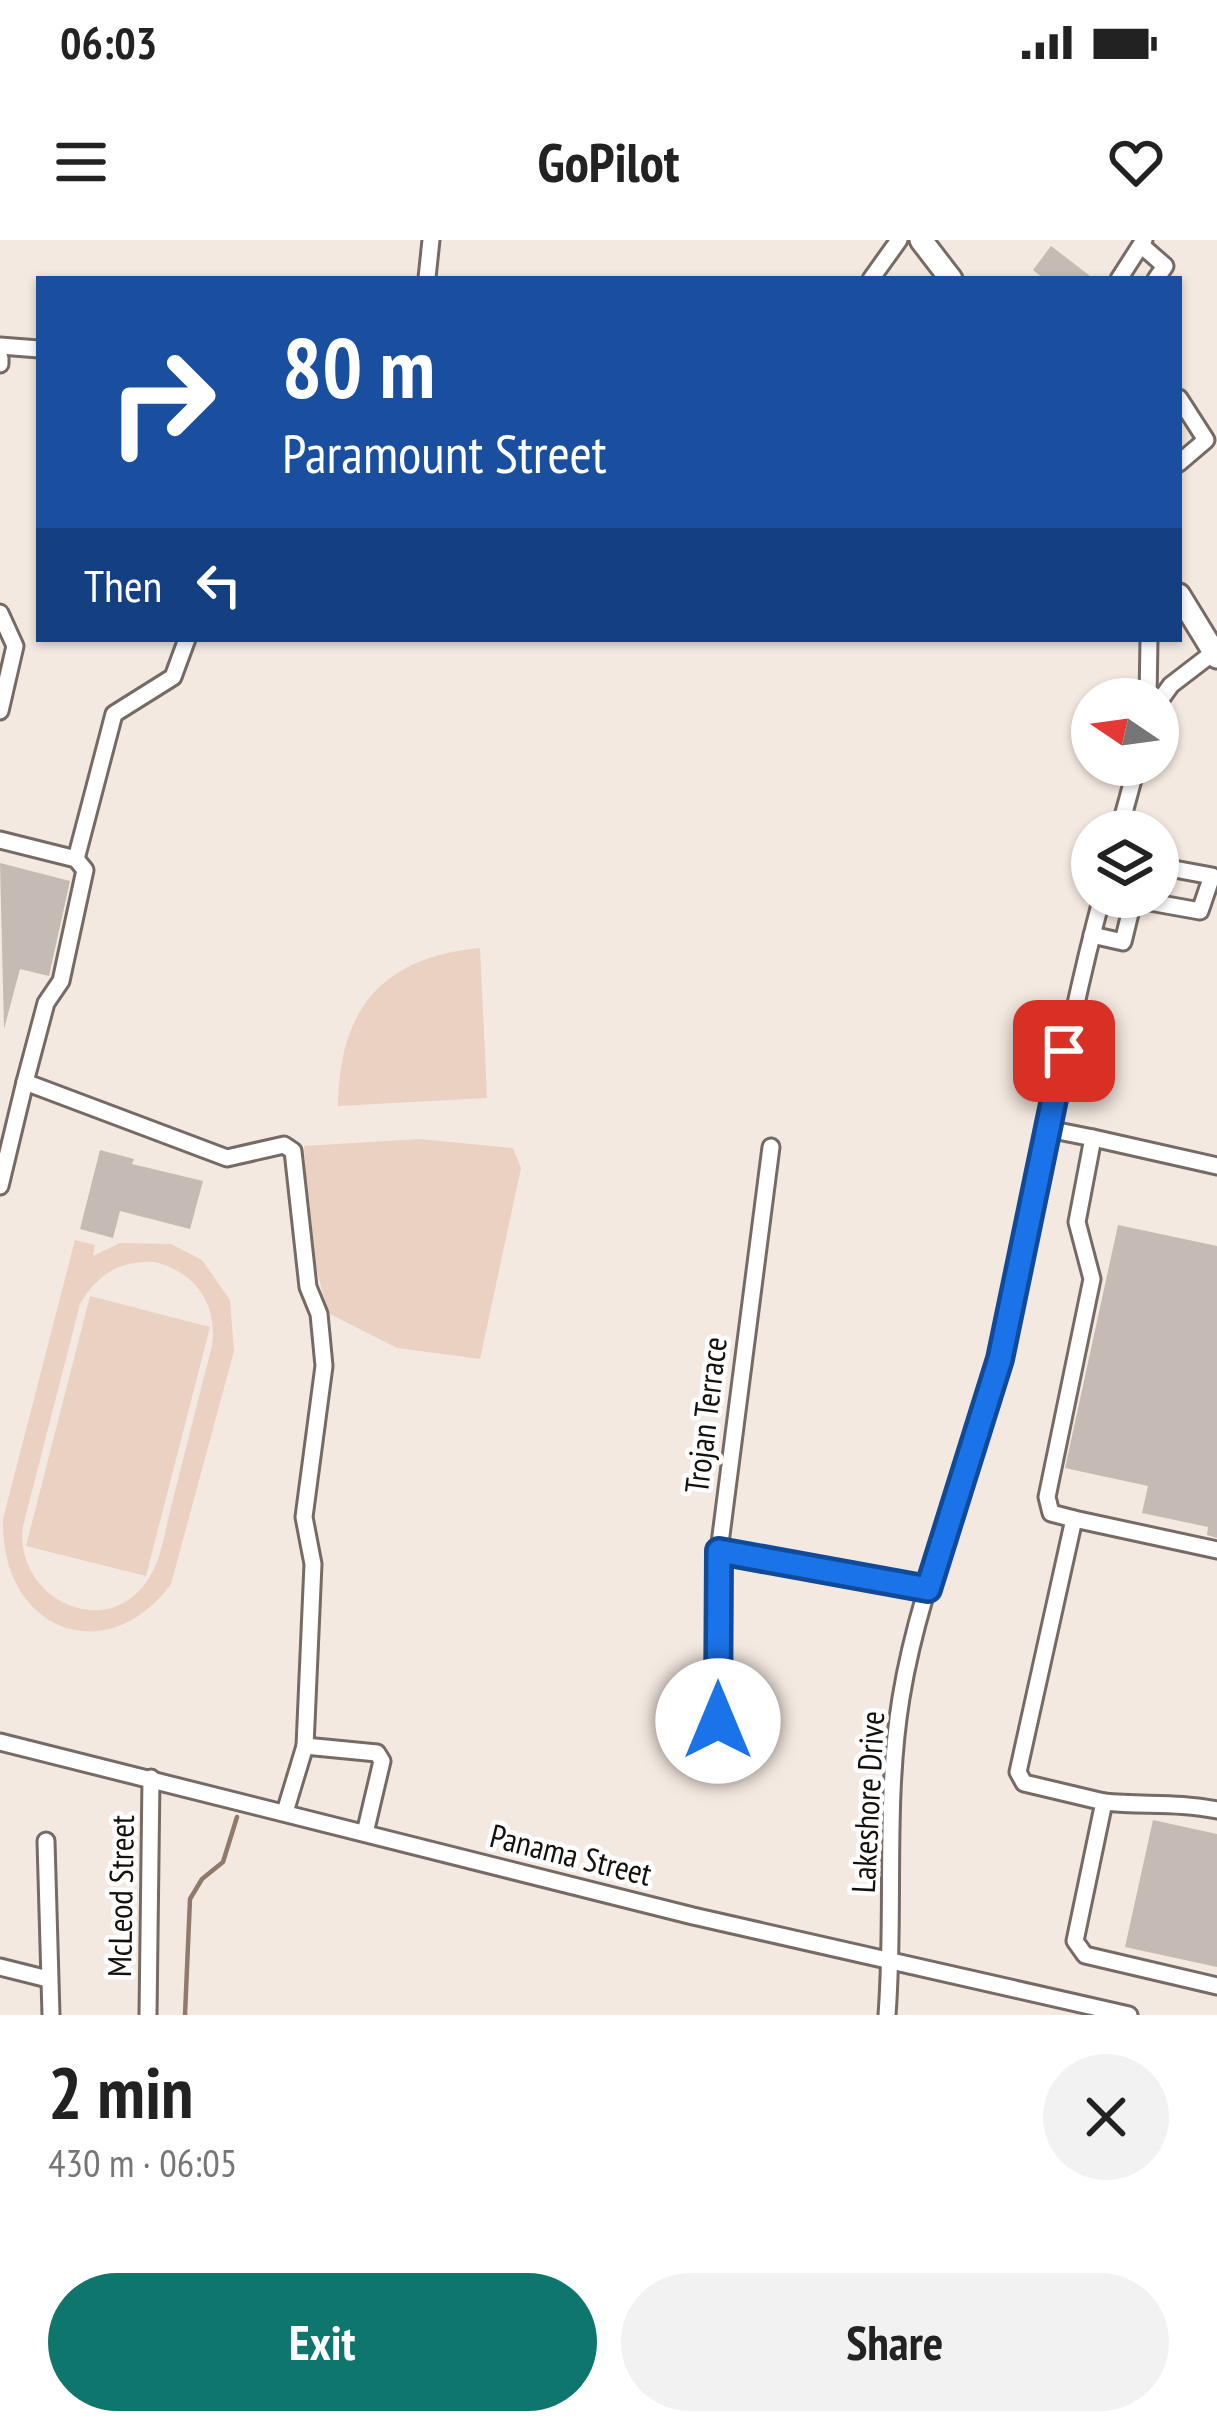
<!DOCTYPE html>
<meta charset="utf-8">
<style>
body{margin:0;font-family:"PT Sans Narrow",sans-serif;background:#f2f2f2;color:#222;height:100vh;display:flex;flex-direction:column;font-size:45px;white-space:nowrap}
*{box-sizing:border-box;margin:0}
p{font-size:39px;color:#767676}
.icon{flex:none;width:66px;height:66px;fill:none;stroke:currentColor;stroke-width:2;stroke-linecap:round;stroke-linejoin:round}
.map{position:relative;height:1775px;overflow:hidden}
.sheet{display:flex;flex-direction:column;background:#fff;flex:1}
.sheet>*{flex:none}
.banner{position:absolute;left:36px;top:36px;width:1146px;height:366px;border-radius:0px;box-shadow:0 3px 9px #0004;background:#1a4fa0;color:#fff;overflow:hidden}
.needle{width:78px;rotate:283deg}
.tools{position:absolute;left:1071px;top:438px;display:grid;gap:24px}
.tools a{display:grid;place-items:center;width:108px;height:108px;border-radius:50%;background:#fff;box-shadow:0 3px 9px #0004;font-size:60px}
.pin{position:absolute;display:grid;place-items:center;width:102px;height:102px;color:#fff;margin:-51px;border-radius:24px;box-shadow:0 6px 18px #0006}
.me{position:absolute;width:132px;margin:-66px;rotate:0deg;stroke-linejoin:round;filter:drop-shadow(0 0 9px #0008)}
.turn{display:flex;align-items:center;gap:42px;height:252px;padding:0 48px;font-size:54px}
.turn .icon{width:156px;height:156px;stroke-width:2.5}
.turn b{display:block;font-size:84px;line-height:102px}
.then{display:flex;align-items:center;height:114px;padding:0 48px;background:#0003;gap:24px;font-size:45px}
.round{display:grid;place-items:center;flex:none;width:126px;height:126px;border-radius:63px;background:#f2f2f2}
.headline{display:flex;align-items:center;justify-content:space-between;height:204px;padding:0 48px}
h1{font-size:72px;font-weight:800;line-height:90px}
.button{display:flex;gap:24px;margin-top:auto;padding:24px 48px}
.button a{flex:1;height:138px;border-radius:72px;background:#0f766e;color:#fff;font-size:48px;font-weight:800;line-height:138px;text-align:center}
.button a+a{background:#f2f2f2;color:#222}
.status{display:flex;justify-content:space-between;align-items:center;height:84px;padding:0 60px;background:#fff;direction:ltr}
.status svg{height:33px;fill:currentColor}
header{display:flex;justify-content:space-between;align-items:center;height:156px;padding:0 48px;background:#fff;font-size:54px;font-weight:800}
.map>svg:first-child{display:block}
.green{fill:#ead1c1;fill-rule:evenodd}
.lines{fill:none;stroke-linecap:round;stroke-linejoin:round}
.stream{stroke:#907a6c;stroke-width:4.5}
.building{fill:#c6bbb4}
.minor-casing{stroke:#756b64;stroke-width:21}
.major-casing{stroke:#756b64;stroke-width:27}
.minor{stroke:#fff;stroke-width:15}
.major{stroke:#fff;stroke-width:21}
.route-casing{stroke:#114b97;stroke-width:30}
.route{stroke:#1a73e8;stroke-width:21}
.labels{text-anchor:middle;dominant-baseline:central;stroke-width:9;stroke-linejoin:round;paint-order:stroke}
.street-label{font-size:33px;fill:#14100e;stroke:#fff}
</style>
<div class="status"><b>06:03</b><svg viewBox="0 0 49 12"><path d="M0 12V9h3v3zM5 12V6h3v6zM10 12V3h3v9zM15 12V0h3v12zM26 1h20v11H26zM47 4h2v5h-2z"/></svg></div>
<header><svg class="icon" aria-label="menu" viewBox="0 0 24 24"><path d="M4 6h16M4 12h16M4 18h16"/></svg>GoPilot<svg class="icon" aria-label="heart" viewBox="0 0 24 24"><path d="M12 20l-8-8c-3-5 5-10 8-4 3-6 11-1 8 4z"/></svg></header>
<div class="map">
<svg width="1217" height="1775" viewBox="0 0 1217 1775">
<rect width="100%" height="100%" fill="#f4e9e1"/>
<g class="green">
<path d="M480,708l7,150 -149,8c1,-97 44,-149 142,-158z"/>
<path d="M419,899l94,9 8,20 -41,191 -83,-11 -69,-35 -18,-69 -6,-98z"/>
<path d="M75,1000l20,5 -2,11 27,-13 51,1 31,16 28,40 4,51 -63,233c-65,88 -171,46 -168,-65zM155,1022c40,10 63,42 57,84 -14,53 -27,107 -41,161 -6,23 -9,51 -22,71 -42,67 -136,20 -126,-52l57,-222c17,-30 41,-44 75,-42z"/>
<path d="M90,1056l120,31 -64,249 -120,-30z"/>
</g>
<g class="lines">
<path class="stream" d="M185,1775l5,-116 12,-20 21,-17 14,-45"/>
</g>
<g class="building">
<path d="M1051,6l43,33h-50l-11,-9z"/>
<path d="M0,623l70,18 -21,95 -29,-7 -16,60z"/>
<path d="M100,910l34,9 -2,5 71,17 -13,48 -70,-18 -7,27 -33,-9z"/>
<path d="M1118,985l99,21v292l-10,-3 1,-8 -66,-14 6,-27 -83,-18z"/>
<path d="M1153,1580l64,14v133l-92,-20z"/>
</g>
<g class="lines">
<defs>
<g id="minor">
<path d="M1141,5l24,21 -9,13"/>
<path d="M427,38l4,-38"/>
<path d="M871,39l28,-39"/>
<path d="M1119,39l25,-39"/>
<path d="M0,106l39,3"/>
<path d="M0,118v6"/>
<path d="M1179,158l27,42 -27,23"/>
<path d="M0,373l15,33 -15,65"/>
<path d="M1148,459l1,-60"/>
<path d="M1158,463l13,-18 43,-33"/>
<path d="M1119,591l18,-66"/>
<path d="M0,600l76,19 9,11 -24,111 -15,22 -21,79 202,76 57,-13 9,6 15,136 11,27 5,52 -20,151 9,47 -8,182"/>
<path d="M76,619l38,-145 59,-37 14,-38"/>
<path d="M1133,659l67,12 12,-35 -54,-10"/>
<path d="M1092,695l31,7 11,-45"/>
<path d="M1048,889l45,9 -16,84 15,57 -45,218 4,16 23,6 -56,253 6,11 80,19 -29,139 10,14 132,31"/>
<path d="M1093,898l124,28"/>
<path d="M0,946l25,-104"/>
<path d="M1074,1279l143,31"/>
<path d="M719,1311l209,38"/>
<path d="M0,1502l693,174 436,99"/>
<path d="M718,1524l1,-213 52,-404"/>
<path d="M1104,1562c39,4 74,0 113,8"/>
<path d="M285,1572l20,-66 72,7 5,8 -17,72"/>
<path d="M46,1601l5,174"/>
<path d="M0,1727l48,12"/>
<path d="M148,1775l3,-237"/>
<path d="M887,1775c8,-105 -3,-213 14,-317 19,-117 70,-226 99,-340 39,-153 61,-309 102,-461"/>
</g>
<g id="major">
<path d="M921,0l30,39"/>
<path d="M1179,355l38,62"/>
</g>
</defs>
<use href="#minor" class="minor-casing"/>
<use href="#major" class="major-casing"/>
<use href="#minor" class="minor"/>
<use href="#major" class="major"/>
</g>
<g class="lines">
<defs>
<path id="route" d="M718,1481l1,-170 209,38 72,-230 64,-308"/>
</defs>
<use href="#route" class="route-casing"/>
<use href="#route" class="route"/>
</g>
<g class="labels">
<g class="street-label">
<text transform="translate(705 1175) rotate(-83)">Trojan Terrace</text>
<text transform="translate(867 1562) rotate(-87)">Lakeshore Drive</text>
<text transform="translate(571 1614) rotate(14)">Panama Street</text>
<text transform="translate(120 1656) rotate(-89)">McLeod Street</text>
</g>
</g>
</svg>
<div class="tools">
<a><svg class="needle" viewBox="-14 -14 28 28"><path d="M0-13l5 13h-10z" fill="#e53935"/><path d="M0 13l5-13h-10z" fill="#767676"/></svg></a>
<a><svg class="icon" aria-label="layers" viewBox="0 0 24 24"><path d="M12 4l9 5-9 5-9-5zM3 14l9 5 9-5"/></svg></a>
</div>
<div class="pin" style="left:1064px;top:811px;background:#d93025"><svg class="icon" aria-label="arrive" viewBox="0 0 24 24"><path d="M6 21V4h12l-3 4 3 4H6"/></svg></div>
<svg class="me" style="left:718px;top:1481px" viewBox="-20 -20 40 40"><circle r="19" fill="#fff"/><path d="M0-13L10 11 0 6-10 11z" fill="#1a73e8"/></svg>
<div class="banner">
<div class="turn"><svg class="icon" aria-label="right" viewBox="0 0 24 24"><path d="M7 20v-9h11M14 6l5 5-5 5"/></svg><div><b>80 m</b>Paramount Street</div></div>
<div class="then">Then<svg class="icon" aria-label="left" viewBox="0 0 24 24"><path d="M17 20v-9H6M10 6l-5 5 5 5"/></svg></div>
</div>
</div>
<section class="sheet">
<div class="headline"><div><h1>2 min</h1><p>430 m · 06:05</p></div><a class="round"><svg class="icon" aria-label="close" viewBox="0 0 24 24"><path d="M6 6l12 12M18 6L6 18"/></svg></a></div>
<div class="button"><a>Exit</a><a>Share</a></div>
</section>
